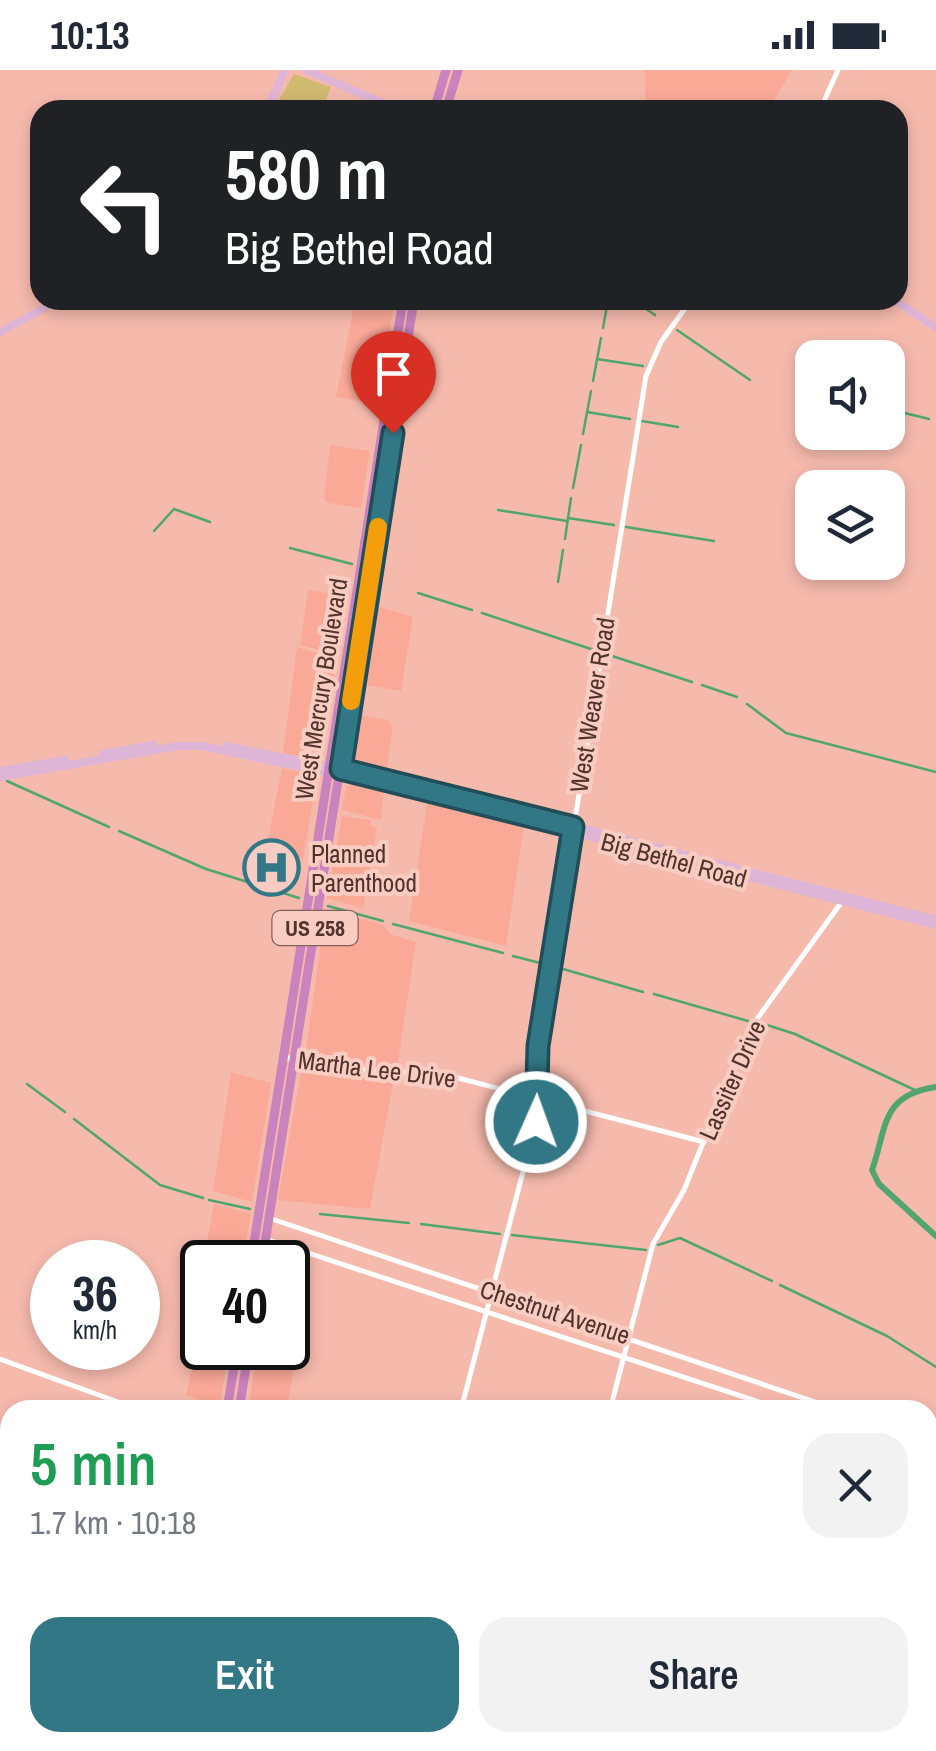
<!DOCTYPE html>
<meta charset="utf-8">
<style>
body{margin:0;font-family:"Archivo Narrow",sans-serif;background:#f2f2f3;color:#1f2937;height:100vh;display:flex;flex-direction:column;font-size:38px;white-space:nowrap}
*{box-sizing:border-box;margin:0}
p{font-size:32px;color:#747a83}
.icon{flex:none;width:55px;height:55px;fill:none;stroke:currentColor;stroke-width:2;stroke-linecap:round;stroke-linejoin:round}
.map{position:relative;flex:1;overflow:hidden}
.drawer{position:absolute;left:0px;top:1330px;width:938px;height:352px;display:flex;flex-direction:column;background:#fff;border-radius:30px 30px 0 0;box-shadow:0 5px 15px #0003}
.drawer>*{flex:none}
.top-card{position:absolute;left:30px;top:30px;width:878px;height:210px;border-radius:30px;box-shadow:0 5px 15px #0003;background:#202124;color:#fff;overflow:hidden}
.fabs{position:absolute;left:795px;top:270px;display:grid;gap:20px}
.fabs a{display:grid;place-items:center;width:110px;height:110px;border-radius:20px;background:#fff;box-shadow:0 5px 15px #0003;font-size:50px}
.speed{position:absolute;left:30px;top:1170px;display:flex;gap:20px;font-size:50px;font-weight:700;text-align:center}
.speed>*{display:grid;place-content:center;width:130px;height:130px;border-radius:50%;background:#fff;box-shadow:0 5px 15px #0003;line-height:1}
.speed small{font-size:25px;font-weight:400}
.speed .limit{border:5px solid #111;border-radius:15px;background:#fff;color:#111}
.pin{position:absolute;display:grid;place-items:center;width:85px;height:85px;color:#fff;margin:-102px -42px;border-radius:50% 50% 50% 0;rotate:-45deg;box-shadow:0 0 10px #0007}
.pin .icon{rotate:45deg}
.me{position:absolute;width:110px;margin:-55px;rotate:2deg;stroke-linejoin:round;filter:drop-shadow(0 0 8px #0008)}
.turn{display:flex;align-items:center;gap:35px;height:210px;padding:0 30px;font-size:45px}
.turn .icon{width:130px;height:130px;stroke-width:2.5}
.turn b{display:block;font-size:70px;line-height:85px}
.round{display:grid;place-items:center;flex:none;width:105px;height:105px;border-radius:30px;background:#f2f2f3}
.headline{display:flex;align-items:center;justify-content:space-between;height:170px;padding:0 30px}
h1{font-size:60px;font-weight:600;line-height:75px;color:#1e9e55}
.action{display:flex;gap:20px;margin-top:auto;padding:20px 30px}
.action a{flex:1;height:115px;border-radius:30px;background:#327786;color:#fff;font-size:40px;font-weight:600;line-height:115px;text-align:center}
.action a+a{background:#f2f2f3;color:#1f2937}
.status{display:flex;justify-content:space-between;align-items:center;height:70px;padding:0 50px;background:#fff;direction:ltr}
.status svg{height:28px;fill:currentColor}
.map>svg:first-child{display:block}
.built{fill:#faa997}
.green{fill:#d0ba70}
.lines{fill:none;stroke-linecap:round;stroke-linejoin:round}
.stream{stroke:#50a66e;stroke-width:2.5}
.river{stroke:#50a66e;stroke-width:6}
.minor{stroke:#fff;stroke-width:5}
.major{stroke:#dfb5d7;stroke-width:8}
.highway{stroke:#c983bd;stroke-width:9}
.route-casing{stroke:#204d57;stroke-width:25}
.route{stroke:#327786;stroke-width:18}
.slow{stroke:#f59e0b;stroke-width:18}
.labels{text-anchor:middle;dominant-baseline:central;stroke-width:8;stroke-linejoin:round;paint-order:stroke}
.shield{fill:#f9ccc1;stroke:#836159;stroke-width:2.5}
.shield-label{font-size:22px;font-weight:bold;fill:#50332c}
.street-label{font-size:25px;fill:#50332c;stroke:#f9ccc1}
.poi-label{font-size:25px;fill:#50332c;stroke:#f9ccc1;text-anchor:start}
</style>
<div class="status"><b>10:13</b><svg viewBox="0 0 49 12"><path d="M0 12V9h3v3zM5 12V6h3v6zM10 12V3h3v9zM15 12V0h3v12zM26 1h20v11H26zM47 4h2v5h-2z"/></svg></div>
<div class="map">
<svg width="936" height="1681" viewBox="0 0 936 1681">
<rect width="100%" height="100%" fill="#f6baad"/>
<g class="built">
<path d="M645,0h147l-24,40h-123z"/>
<path d="M355,230h40l-21,104 -38,-7z"/>
<path d="M330,375l40,6 -9,57 -33,-5 -4,-4z"/>
<path d="M308,520l39,6 -8,59 -39,-10z"/>
<path d="M374,535l39,12 -12,74 -42,-7z"/>
<path d="M297,577l40,12 -17,101 -37,-7z"/>
<path d="M354,644l33,6 6,6 -7,50 -36,-8z"/>
<path d="M282,698l30,6 4,10 -13,75 -31,-7 -4,-13z"/>
<path d="M353,714l31,5 -3,31 -39,-10 4,-23z"/>
<path d="M428,728l96,27 -18,121 -97,-25z"/>
<path d="M342,746l29,4v6l6,2 -14,80 -36,-10z"/>
<path d="M326,839l58,16 6,9 26,8 -19,126 -92,-12z"/>
<path d="M307,997l87,12 -24,130 -92,-9 23,-127z"/>
<path d="M231,1002l40,11 -19,119 -39,-11z"/>
<path d="M214,1134l37,10 -9,48h-39z"/>
<path d="M275,1176l35,11 -9,76 -15,77h-38l10,-62h30v-86h-17z"/>
<path d="M202,1252v26h27l-10,62h-21l2,-10 -14,-5 10,-44 -6,-8 6,-18z"/>
<path d="M0,1459l10,10v183l-10,-5z"/>
</g>
<path class="green" d="M294,4l37,13 -9,23h-36l-10,-5z"/>
<g class="lines">
<g class="stream">
<path d="M633,230l22,15"/>
<path d="M603,258l5,-28"/>
<path d="M677,260l73,50"/>
<path d="M597,289l46,7"/>
<path d="M593,311l8,-43"/>
<path d="M888,339l41,10"/>
<path d="M587,342l43,7"/>
<path d="M642,351l36,6"/>
<path d="M583,364l8,-43"/>
<path d="M573,418l8,-43"/>
<path d="M498,440l69,11"/>
<path d="M568,448l46,7"/>
<path d="M626,457l88,14"/>
<path d="M154,461l20,-22 36,13"/>
<path d="M565,469l6,-41"/>
<path d="M290,478l62,16"/>
<path d="M558,512l5,-32"/>
<path d="M418,523l54,17"/>
<path d="M482,543l112,37"/>
<path d="M606,584l86,28"/>
<path d="M702,615l35,12"/>
<path d="M747,634l39,29 150,39"/>
<path d="M7,711l102,46"/>
<path d="M119,761l87,38 93,29"/>
<path d="M328,836l55,15"/>
<path d="M393,854l110,29"/>
<path d="M513,886l31,8"/>
<path d="M556,897l87,25"/>
<path d="M654,924l94,27"/>
<path d="M761,953l34,11 122,57"/>
<path d="M27,1014l38,28"/>
<path d="M74,1049l86,66 43,13"/>
<path d="M209,1130l41,9"/>
<path d="M320,1144l89,9"/>
<path d="M421,1154l79,10"/>
<path d="M512,1165l134,15"/>
<path d="M658,1175l22,-7 92,43"/>
<path d="M780,1215l107,51 49,31"/>
<path d="M0,1655l10,5"/>
<path d="M36,1672l17,9"/>
<path d="M624,1681l21,-8"/>
</g>
<path class="river" d="M936,1017c-56,8 -49,42 -64,83l7,14 57,52"/>
<g class="minor">
<path d="M820,40l18,-40"/>
<path d="M282,987l90,14 67,2 265,69"/>
<path d="M269,1148l570,192"/>
<path d="M266,1169l517,171"/>
<path d="M0,1289l140,51"/>
<path d="M461,1340l75,-288 4,-84 106,-662 15,-34 30,-42"/>
<path d="M610,1340l43,-166 31,-54 56,-139 17,-32 86,-119"/>
<path d="M928,1378l8,3"/>
<path d="M928,1392l8,3"/>
<path d="M928,1517l8,2"/>
<path d="M928,1646l8,2"/>
<path d="M372,1681l2,-9"/>
</g>
<g class="major">
<path d="M306,0l93,40"/>
<path d="M267,40l18,-40"/>
<path d="M895,230l41,28"/>
<path d="M0,262l59,-32"/>
<path d="M226,676l178,36 532,138"/>
<path d="M103,684l50,-9"/>
<path d="M0,701l65,-11"/>
<path d="M0,707l178,-31h24l207,44 527,135"/>
<path d="M0,1394l10,4"/>
<path d="M0,1401l10,4"/>
</g>
<g class="highway">
<path d="M434,40l12,-40"/>
<path d="M446,40l12,-40"/>
<path d="M251,1192l152,-962"/>
<path d="M262,1192l152,-962"/>
<path d="M227,1340l10,-62"/>
<path d="M239,1340l10,-62"/>
<path d="M174,1681l1,-9"/>
<path d="M184,1681l2,-9"/>
</g>
</g>
<g class="lines">
<defs>
<path id="route" d="M393,363l-52,336 232,58 -35,219 -2,76"/>
</defs>
<use href="#route" class="route-casing"/>
<use href="#route" class="route"/>
<path class="slow" d="M351,631l27,-174"/>
</g>
<defs>
<symbol id="hospital-ring" viewBox="-11 -11 22 22"><circle r="9.5" fill="#f9ccc1" stroke="#327786" stroke-width="1.5"/><path d="M-5-5h3v3.5h4V-5h3V5h-3V1.5h-4V5h-3Z" fill="#327786"/></symbol>
</defs>
<g fill-rule="evenodd">
<use href="#hospital-ring" x="240" y="766" width="63" height="63"/>
</g>
<g class="labels">
<rect class="shield" x="272.5" y="841" width="85" height="34" rx="8"/>
<g class="shield-label">
<text x="315" y="858">US 258</text>
</g>
<g class="street-label">
<text transform="translate(321 619) rotate(-81)">West Mercury Boulevard</text>
<text transform="translate(592 635) rotate(-81)">West Weaver Road</text>
<text transform="translate(674 790) rotate(15)">Big Bethel Road</text>
<text transform="translate(377 999) rotate(7)">Martha Lee Drive</text>
<text transform="translate(732 1010) rotate(-66)">Lassiter Drive</text>
<text transform="translate(555 1242) rotate(18)">Chestnut Avenue</text>
</g>
<g class="poi-label">
<text x="311" y="784">Planned<tspan x="311" dy="29">Parenthood</tspan></text>
</g>
</g>
</svg>
<div class="fabs">
<a><svg class="icon" aria-label="sound" viewBox="0 0 24 24"><path d="M4 9h4l5-4v14l-5-4H4zM17 9q2 3 0 6"/></svg></a>
<a><svg class="icon" aria-label="layers" viewBox="0 0 24 24"><path d="M12 4l9 5-9 5-9-5zM3 14l9 5 9-5"/></svg></a>
</div>
<div class="speed"><div>36<small>km/h</small></div><div class="limit">40</div></div>
<div class="pin" style="left:393px;top:363px;background:#d93025"><svg class="icon" aria-label="arrive" viewBox="0 0 24 24"><path d="M6 21V4h12l-3 4 3 4H6"/></svg></div>
<svg class="me" style="left:536px;top:1052px" viewBox="-20 -20 40 40"><circle r="17" fill="#327786" stroke="#fff" stroke-width="3"/><path d="M0-11L8 9 0 5-8 9z" fill="#fff"/></svg>
<div class="top-card">
<div class="turn"><svg class="icon" aria-label="left" viewBox="0 0 24 24"><path d="M17 20v-9H6M10 6l-5 5 5 5"/></svg><div><b>580 m</b>Big Bethel Road</div></div>
</div>
<section class="drawer">
<div class="headline"><div><h1>5 min</h1><p>1.7 km · 10:18</p></div><a class="round"><svg class="icon" aria-label="close" viewBox="0 0 24 24"><path d="M6 6l12 12M18 6L6 18"/></svg></a></div>
<div class="action"><a>Exit</a><a>Share</a></div>
</section>
</div>
